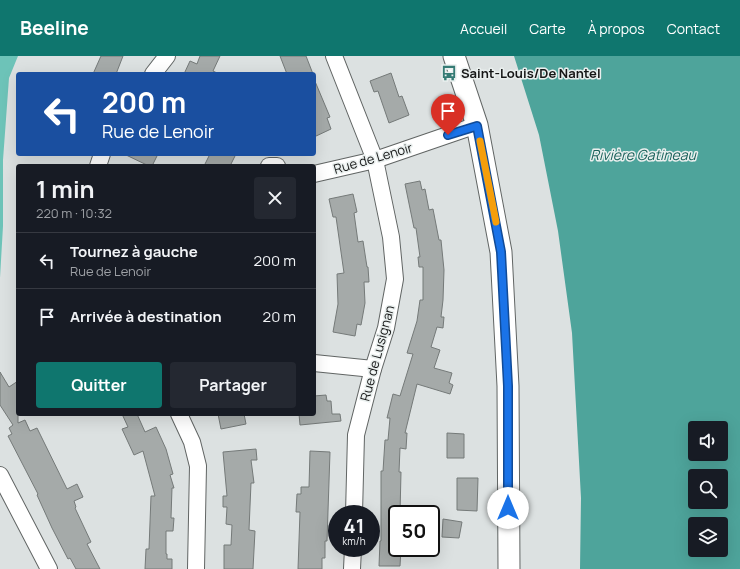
<!DOCTYPE html>
<html lang="fr">
<meta charset="utf-8">
<style>
body{margin:0;font-family:Manrope,sans-serif;background:#242831;color:#f1f3f6;height:100vh;display:flex;flex-direction:column;font-size:15px;white-space:nowrap}
*{box-sizing:border-box;margin:0}
p{font-size:13px;color:#9ea1a6}
.icon{flex:none;width:22px;height:22px;fill:none;stroke:currentColor;stroke-width:2;stroke-linecap:round;stroke-linejoin:round}
.map{position:relative;flex:1;overflow:hidden}
.drawer{position:absolute;left:16px;top:108px;width:300px;height:252px;display:flex;flex-direction:column;background:#171b24;border-radius:4px;box-shadow:0 4px 16px #0002}
.drawer>*{flex:none}
.top-card{position:absolute;left:16px;top:16px;width:300px;height:84px;border-radius:4px;box-shadow:0 4px 16px #0002;background:#1a4fa0;color:#fff;overflow:hidden}
.fabs{position:absolute;left:688px;top:365px;display:grid;gap:8px}
.fabs a{display:grid;place-items:center;width:40px;height:40px;border-radius:4px;background:#171b24;box-shadow:0 4px 16px #0002;font-size:20px}
.speed{position:absolute;left:328px;top:449px;display:flex;gap:8px;font-size:20px;font-weight:700;text-align:center}
.speed>*{display:grid;place-content:center;width:52px;height:52px;border-radius:50%;background:#171b24;box-shadow:0 4px 16px #0002;line-height:1}
.speed small{font-size:10px;font-weight:400}
.speed .limit{border:2px solid #111;border-radius:6px;background:#fff;color:#111}
.pin{position:absolute;display:grid;place-items:center;width:34px;height:34px;color:#fff;margin:-41px -17px;border-radius:50% 50% 50% 0;rotate:-45deg;box-shadow:0 0 4px #0007}
.pin .icon{rotate:45deg}
.me{position:absolute;width:44px;margin:-22px;rotate:0deg;stroke-linejoin:round;filter:drop-shadow(0 0 3px #0008)}
.turn{display:flex;align-items:center;gap:14px;height:84px;padding:0 20px;font-size:18px}
.turn .icon{width:52px;height:52px;stroke-width:2.5}
.turn b{display:block;font-size:28px;line-height:34px}
.round{display:grid;place-items:center;flex:none;width:42px;height:42px;border-radius:4px;background:#242831}
.overview{display:flex;align-items:center;justify-content:space-between;height:68px;padding:0 20px}
h1{font-size:24px;font-weight:700;line-height:30px}
.action{display:flex;gap:8px;margin-top:auto;padding:8px 20px}
.action a{flex:1;height:46px;border-radius:4px;background:#0f766e;color:#fff;font-size:16px;font-weight:700;line-height:46px;text-align:center}
.action a+a{background:#242831;color:#f1f3f6}
ul{padding:0;list-style:none}
li{display:flex;align-items:center;gap:12px;height:56px;padding:0 20px;border-top:1px solid #363941}
li div{flex:1}
li b{display:block;font-size:15px}
li em{font-style:normal}
header{display:flex;align-items:center;gap:24px;box-sizing:border-box;height:56px;padding:0 20px;background:#0f766e;color:#fff}
header strong{font-size:19px}
nav{display:flex;gap:22px;margin-inline-start:auto;font-size:14px}
.map>svg:first-child{display:block}
.forest{fill:#6dc3b8}
.water{fill:#4ea49b;fill-rule:evenodd}
.building{fill:#a5aaa9;stroke:#757a79}
.lines{fill:none;stroke-linecap:round;stroke-linejoin:round}
.minor-casing{stroke:#616564;stroke-width:18}
.major-casing{stroke:#616564;stroke-width:23}
.minor{stroke:#fff;stroke-width:16}
.major{stroke:#fff;stroke-width:21}
.route-casing{stroke:#114b97;stroke-width:10}
.route{stroke:#1a73e8;stroke-width:7}
.slow{stroke:#f59e0b;stroke-width:7}
.labels{text-anchor:middle;dominant-baseline:central;stroke-width:3;stroke-linejoin:round;paint-order:stroke}
.poi-label{font-size:13px;font-weight:bold;fill:#161717;stroke:#e9efee;text-anchor:start}
.street-label{font-size:13px;fill:#161717;stroke:#e9efee}
.water-label{font-size:14px;font-style:italic;fill:#1a615a;stroke:#e9efee}
</style>
<header>
<strong>Beeline</strong>
<nav><a>Accueil</a><a>Carte</a><a>À propos</a><a>Contact</a></nav>
</header>
<div class="map">
<svg width="740" height="513" viewBox="0 0 740 513">
<rect width="100%" height="100%" fill="#dce1e1"/>
<path class="forest" d="M0,0h18l-9,22 -6,82v66l-3,52z"/>
<path class="water" d="M514,0h226v513h-160l1,-71 -9,-165 -14,-102 -19,-96zM695,372h26v26h-26zM695,420h26v26h-26zM695,468h26v26h-26z"/>
<g class="building">
<path d="M101,0h22l-7,18h-23z"/>
<path d="M200,0h20l-7,15 6,3h-35l6,-13 7,3z"/>
<path d="M280,0h26l7,18h-26z"/>
<path d="M391,17l8,24 3,-1 7,19 -20,8 -11,-32 -4,1 -4,-11z"/>
<path d="M314,23l16,38 -3,1 4,11 -17,8z"/>
<path d="M124,98h34l-6,12h-3z"/>
<path d="M210,98h26l-6,12h-26z"/>
<path d="M420,125l2,9 3,-1 4,21 4,-1 6,31h2l3,30 -1,30 -2,17h3l-1,11 -6,-1 -6,20 9,3 -6,18 18,5 -3,10 4,2 -3,9 -33,-10 -12,49h2l-1,16 -6,-1 -1,24h2l-1,42h-3v34h4l-1,18h-21l1,-25h1v-70h2l2,-31h3l2,-22h-3l6,-24 7,2 13,-42 -6,-1 10,-32 3,-21h3v-33h-4l-1,-10h2l-4,-29h-2l-9,-44z"/>
<path d="M353,138l4,18 -3,1 4,29 5,-1 4,26h1l1,15h-5l1,21 -4,22 -4,-1 -2,12 -22,-4 5,-28 -1,-30 7,-1 -8,-56h-3l-4,-18z"/>
<path d="M0,316l9,15 9,-6v42l7,-3 5,11 7,-3 30,61 10,-5 6,13 -9,4 2,6 -1,1 16,34 -4,2 13,25h-24l-6,-11 -2,1 -16,-31 -15,-33 1,-1 -30,-58 4,-2 -3,-6 4,-3 -13,-20z"/>
<path d="M326,339l1,6h4l1,13h8l1,7 -41,4 -1,-11h15v-18z"/>
<path d="M122,358h15l8,18 11,-5 10,22 7,25 -3,1 4,13h-2l-1,30h3l-1,13h-7v23h1v5h5v10h-27l1,-20h3l2,-53h4l-12,-45 -9,4 -12,-26 6,-2z"/>
<path d="M218,358h26l2,10 -25,5z"/>
<path d="M447,377l17,1v24h-17z"/>
<path d="M256,393l1,11h-6l3,23h-3l-2,47 6,1 -2,38h-29v-24h7l1,-20 -6,-1 1,-17h-4v-11h4l-4,-44z"/>
<path d="M310,395l20,1 -3,89h-2v17h-3v11h-24l2,-57h-4l1,-18h4v-7h8z"/>
<path d="M457,422h21l-1,33 -20,-1z"/>
<path d="M443,463l19,3 -3,16 -17,-1z"/>
</g>
<g class="lines">
<defs>
<g id="minor">
<path d="M334,0l41,104 16,77 4,42 -9,49 -13,41 -17,66 -2,79"/>
<path d="M153,18l14,-18"/>
<path d="M98,110l4,-12"/>
<path d="M269,110h8"/>
<path d="M314,118l61,-14 102,-35"/>
<path d="M314,307l59,6"/>
<path d="M179,358l13,28 6,24 -2,103"/>
<path d="M0,419l49,94"/>
<path d="M352,513l1,-21"/>
</g>
<path id="major" d="M454,0l23,69 24,127 7,134 1,183"/>
</defs>
<use href="#minor" class="minor-casing"/>
<use href="#major" class="major-casing"/>
<use href="#minor" class="minor"/>
<use href="#major" class="major"/>
</g>
<g class="lines">
<defs>
<path id="route" d="M448,79l29,-9 24,126 7,134v122"/>
</defs>
<use href="#route" class="route-casing"/>
<use href="#route" class="route"/>
<path class="slow" d="M480,85l16,81"/>
</g>
<defs>
<symbol id="bus-bare" viewBox="-9 -9 18 18"><path d="M-5-6H5V4H4V6H2V4H-2V6H-4V4H-5ZM-3.5-4V0h7V-4ZM-3.5 1.2v1.5H-2V1.2ZM2 1.2v1.5H3.5V1.2Z" fill="#357b74" stroke="#e9efee" stroke-width="2.5" paint-order="stroke"/></symbol>
</defs>
<g fill-rule="evenodd">
<use href="#bus-bare" x="438" y="6" width="22" height="22"/>
</g>
<g class="labels">
<g class="poi-label">
<text x="461" y="17">Saint-Louis/De Nantel</text>
</g>
<g class="street-label">
<text transform="translate(373 102) rotate(-16)">Rue de Lenoir</text>
<text transform="translate(377 297) rotate(-75)">Rue de Lusignan</text>
</g>
<g class="water-label">
<text x="643" y="98">Rivière Gatineau</text>
</g>
</g>
</svg>
<div class="fabs">
<a><svg class="icon" aria-label="sound" viewBox="0 0 24 24"><path d="M4 9h4l5-4v14l-5-4H4zM17 9q2 3 0 6"/></svg></a>
<a><svg class="icon" aria-label="search" viewBox="0 0 24 24"><circle cx="10" cy="10" r="6"/><path d="M15 15l6 6"/></svg></a>
<a><svg class="icon" aria-label="layers" viewBox="0 0 24 24"><path d="M12 4l9 5-9 5-9-5zM3 14l9 5 9-5"/></svg></a>
</div>
<div class="speed"><div>41<small>km/h</small></div><div class="limit">50</div></div>
<div class="pin" style="left:448px;top:79px;background:#d93025"><svg class="icon" aria-label="arrive" viewBox="0 0 24 24"><path d="M6 21V4h12l-3 4 3 4H6"/></svg></div>
<svg class="me" style="left:508px;top:452px" viewBox="-20 -20 40 40"><circle r="19" fill="#fff"/><path d="M0-13L10 11 0 6-10 11z" fill="#1a73e8"/></svg>
<div class="top-card">
<div class="turn"><svg class="icon" aria-label="left" viewBox="0 0 24 24"><path d="M17 20v-9H6M10 6l-5 5 5 5"/></svg><div><b>200 m</b>Rue de Lenoir</div></div>
</div>
<section class="drawer">
<div class="overview"><div><h1>1 min</h1><p>220 m · 10:32</p></div><a class="round"><svg class="icon" aria-label="close" viewBox="0 0 24 24"><path d="M6 6l12 12M18 6L6 18"/></svg></a></div>
<ul>
<li><svg class="icon" aria-label="left" viewBox="0 0 24 24"><path d="M17 20v-9H6M10 6l-5 5 5 5"/></svg><div><b>Tournez à gauche</b><p>Rue de Lenoir</p></div><em>200 m</em></li>
<li><svg class="icon" aria-label="arrive" viewBox="0 0 24 24"><path d="M6 21V4h12l-3 4 3 4H6"/></svg><div><b>Arrivée à destination</b></div><em>20 m</em></li>
</ul>
<div class="action"><a>Quitter</a><a>Partager</a></div>
</section>
</div>
